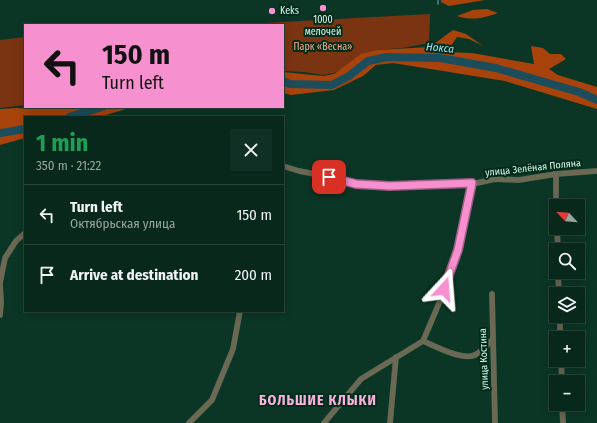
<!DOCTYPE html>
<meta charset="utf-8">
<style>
body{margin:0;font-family:"Fira Sans Condensed",sans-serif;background:#113025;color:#f1f3f6;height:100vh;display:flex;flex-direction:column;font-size:15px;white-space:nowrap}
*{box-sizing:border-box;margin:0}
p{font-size:13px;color:#98a6a3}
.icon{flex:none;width:22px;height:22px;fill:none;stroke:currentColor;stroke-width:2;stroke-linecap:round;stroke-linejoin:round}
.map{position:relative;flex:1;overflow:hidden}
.sheet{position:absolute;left:24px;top:116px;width:260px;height:196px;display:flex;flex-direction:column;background:#08281c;border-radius:0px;box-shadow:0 2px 10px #0003,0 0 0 1px #29443b}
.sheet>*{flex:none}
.top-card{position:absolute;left:24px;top:24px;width:260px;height:84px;border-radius:0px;box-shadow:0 2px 10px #0003,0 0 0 1px #29443b;background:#f690cf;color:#111;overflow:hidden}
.needle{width:26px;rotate:296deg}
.fabs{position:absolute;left:549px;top:199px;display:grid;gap:8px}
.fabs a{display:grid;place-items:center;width:36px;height:36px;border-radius:0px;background:#08281c;box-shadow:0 2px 10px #0003,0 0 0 1px #29443b;font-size:20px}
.pin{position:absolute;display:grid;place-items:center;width:34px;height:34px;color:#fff;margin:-17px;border-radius:8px;box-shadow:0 2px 6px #0006}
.me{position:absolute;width:44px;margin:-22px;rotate:19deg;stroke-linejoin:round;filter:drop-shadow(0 0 3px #0008)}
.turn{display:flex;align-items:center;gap:14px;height:84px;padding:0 12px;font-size:18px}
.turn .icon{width:52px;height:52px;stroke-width:2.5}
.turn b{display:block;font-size:28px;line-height:34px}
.round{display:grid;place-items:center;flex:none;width:42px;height:42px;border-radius:0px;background:#113025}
.head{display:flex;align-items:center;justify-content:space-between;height:68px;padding:0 12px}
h1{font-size:24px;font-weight:700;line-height:30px;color:#1e9e55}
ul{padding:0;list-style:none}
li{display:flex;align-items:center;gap:12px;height:60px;padding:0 12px;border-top:1px solid #29443b}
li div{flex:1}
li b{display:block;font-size:15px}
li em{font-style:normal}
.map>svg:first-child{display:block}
.green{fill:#7a3412}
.forest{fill:#a8430b}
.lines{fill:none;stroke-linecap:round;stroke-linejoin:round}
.stream{stroke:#568188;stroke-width:1.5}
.river{stroke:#1c4d5d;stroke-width:8}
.minor-casing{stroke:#2d5545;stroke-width:6}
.minor{stroke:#6b6954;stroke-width:5.5}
.route-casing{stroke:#a05e87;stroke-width:10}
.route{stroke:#f690cf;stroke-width:7}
.poi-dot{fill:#f690cf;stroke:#002c1c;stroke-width:1.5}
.labels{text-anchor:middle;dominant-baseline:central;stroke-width:4;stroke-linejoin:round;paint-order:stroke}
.poi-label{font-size:10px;fill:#ddf9eb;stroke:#002c1c;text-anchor:start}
.park-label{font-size:10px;fill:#fbaa89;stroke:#002c1c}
.street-label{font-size:10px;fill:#ddf9eb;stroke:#002c1c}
.water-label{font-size:11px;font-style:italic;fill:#a8e6fd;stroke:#002c1c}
.district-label{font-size:14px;font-weight:bold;letter-spacing:1px;fill:#fab1dc;stroke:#002c1c}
</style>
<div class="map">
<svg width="597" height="423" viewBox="0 0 597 423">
<rect width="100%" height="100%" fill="#0b3625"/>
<g class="green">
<path d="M430,14l-1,29 -27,5 -25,2 -43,23 -11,2 -19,-3 -20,-1 -1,-2v-44h-56z"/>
<path d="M25,37v68l-25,3v-68z"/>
</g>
<g class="forest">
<path d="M441,0h44l-36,6 -8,-4z"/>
<path d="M487,9l11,4c-15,5 -25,8 -41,3l16,-6z"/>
<path d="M453,30l13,4 17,12 -14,-7 -12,-2 -10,15 25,1 62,11 -3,-18 12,2 7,6h11l5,5 -17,10 9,6 39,12v22l-92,-28 -112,-18 -17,2 -13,11 -29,14 -43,5 -8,-2v-21l40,4 11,-2 27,-20 16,-4 53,-3z"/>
<path d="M45,107h88l-34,10h-74v21l-25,7v-36l17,-1 15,1z"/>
</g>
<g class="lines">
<path class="stream" d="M438,0v4"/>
<g class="river">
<path d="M283,81l7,3 42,1 17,-9 19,-15 19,-4 53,1 56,10 83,24 18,8"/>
<path d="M69,117l33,-10"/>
<path d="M0,133l25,-4"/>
</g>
<defs>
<g id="minor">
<path d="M283,166l16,5 38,7 19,6 47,3 74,-4 18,-4 24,1 37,-6 41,-3"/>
<path d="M556,174v32"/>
<path d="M557,228l1,22"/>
<path d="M558,272l1,22"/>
<path d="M0,283l5,-25 11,-17 9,-8"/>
<path d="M0,284l1,19 -1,12"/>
<path d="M492,294l3,129"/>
<path d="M560,316v22"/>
<path d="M423,341l17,-40 18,-51 14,-67"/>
<path d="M423,341c12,5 40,20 52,14 6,-3 12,-10 17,-15"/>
<path d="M561,360l1,22"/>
<path d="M562,404l1,19"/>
<path d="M189,423l23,-23 21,-51 7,-38"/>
<path d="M324,423l37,-44 62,-38"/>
<path d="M390,423l6,-66"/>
</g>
</defs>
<use href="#minor" class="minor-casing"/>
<use href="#minor" class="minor"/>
</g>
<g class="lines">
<defs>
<path id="route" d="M329,177l27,7 34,2 82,-3 -14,67 -14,39"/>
</defs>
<use href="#route" class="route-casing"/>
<use href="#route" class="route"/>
</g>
<g class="poi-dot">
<circle cx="323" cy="8" r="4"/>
<circle cx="272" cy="11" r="4"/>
</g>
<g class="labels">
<g class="poi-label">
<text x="280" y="11">Keks</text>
<text x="323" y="20" text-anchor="middle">1000<tspan x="323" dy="12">мелочей</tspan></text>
</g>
<g class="park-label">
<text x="323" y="47">Парк «Весна»</text>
</g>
<g class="street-label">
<text transform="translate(533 168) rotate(-6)">улица Зелёная Поляна</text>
<text transform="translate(484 359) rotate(-92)">улица Костина</text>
</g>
<g class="water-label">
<text transform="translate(440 48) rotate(5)">Нокса</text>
</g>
<g class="district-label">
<text x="318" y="400">БОЛЬШИЕ КЛЫКИ</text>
</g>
</g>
</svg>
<div class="fabs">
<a><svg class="needle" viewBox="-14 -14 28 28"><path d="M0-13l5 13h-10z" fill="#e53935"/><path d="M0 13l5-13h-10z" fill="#98a6a3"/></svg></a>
<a><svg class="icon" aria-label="search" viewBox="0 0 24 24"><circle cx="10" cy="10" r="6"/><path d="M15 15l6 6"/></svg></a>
<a><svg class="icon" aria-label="layers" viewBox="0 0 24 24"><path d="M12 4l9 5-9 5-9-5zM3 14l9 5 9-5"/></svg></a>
<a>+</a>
<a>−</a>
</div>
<div class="pin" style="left:329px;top:177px;background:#d93025"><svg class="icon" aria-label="arrive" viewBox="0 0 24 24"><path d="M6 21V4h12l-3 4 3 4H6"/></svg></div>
<svg class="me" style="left:444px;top:289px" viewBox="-20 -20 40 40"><path d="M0-17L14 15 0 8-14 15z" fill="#f690cf" stroke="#fff" stroke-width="4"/></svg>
<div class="top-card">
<div class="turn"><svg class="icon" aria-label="left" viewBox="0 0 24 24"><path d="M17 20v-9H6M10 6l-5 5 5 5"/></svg><div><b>150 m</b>Turn left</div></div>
</div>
<section class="sheet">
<div class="head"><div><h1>1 min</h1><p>350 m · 21:22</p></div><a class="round"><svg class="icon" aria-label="close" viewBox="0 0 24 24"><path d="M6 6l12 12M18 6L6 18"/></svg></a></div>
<ul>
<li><svg class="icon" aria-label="left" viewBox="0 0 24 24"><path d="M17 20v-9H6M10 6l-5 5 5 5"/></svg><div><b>Turn left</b><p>Октябрьская улица</p></div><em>150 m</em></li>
<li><svg class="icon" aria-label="arrive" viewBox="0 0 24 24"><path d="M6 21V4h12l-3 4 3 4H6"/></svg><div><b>Arrive at destination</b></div><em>200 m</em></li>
</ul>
</section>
</div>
